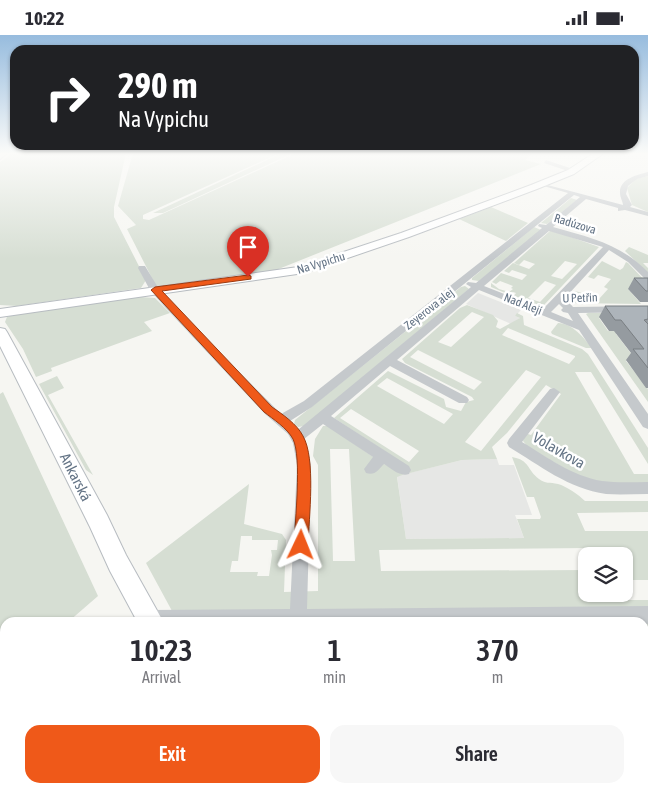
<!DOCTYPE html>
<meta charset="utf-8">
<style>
body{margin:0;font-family:"Asap Condensed",sans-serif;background:#f7f7f7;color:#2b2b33;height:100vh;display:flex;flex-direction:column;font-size:19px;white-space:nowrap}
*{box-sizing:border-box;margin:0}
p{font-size:16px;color:#7c7c81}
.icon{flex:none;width:28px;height:28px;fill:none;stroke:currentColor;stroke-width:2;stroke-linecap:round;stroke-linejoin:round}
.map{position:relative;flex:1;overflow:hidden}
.sheet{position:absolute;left:0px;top:582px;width:649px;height:176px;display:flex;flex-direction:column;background:#fff;border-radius:15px 15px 0 0;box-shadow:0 1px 4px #0004}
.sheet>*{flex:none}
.top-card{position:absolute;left:10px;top:10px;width:629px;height:105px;border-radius:15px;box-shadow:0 1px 4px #0004;background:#202124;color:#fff;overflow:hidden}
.buttons{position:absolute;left:578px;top:512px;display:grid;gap:10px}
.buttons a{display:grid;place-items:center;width:55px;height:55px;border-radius:10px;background:#fff;box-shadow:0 1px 4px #0004;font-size:25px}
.pin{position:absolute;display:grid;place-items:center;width:42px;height:42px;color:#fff;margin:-51px -21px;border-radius:50% 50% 50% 0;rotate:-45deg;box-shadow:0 0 5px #0007}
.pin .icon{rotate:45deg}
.me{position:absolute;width:55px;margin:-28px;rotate:2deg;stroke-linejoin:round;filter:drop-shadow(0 0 4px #0008)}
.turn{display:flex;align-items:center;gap:18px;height:105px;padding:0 25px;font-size:22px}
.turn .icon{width:65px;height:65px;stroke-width:2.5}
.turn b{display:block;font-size:35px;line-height:42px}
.eta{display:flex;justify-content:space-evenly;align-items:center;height:85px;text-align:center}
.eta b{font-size:30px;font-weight:600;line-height:35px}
.cta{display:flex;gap:10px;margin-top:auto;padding:10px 25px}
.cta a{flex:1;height:58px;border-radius:15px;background:#ef5919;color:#fff;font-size:20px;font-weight:600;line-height:58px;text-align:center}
.cta a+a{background:#f7f7f7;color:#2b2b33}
.status{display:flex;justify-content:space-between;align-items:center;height:35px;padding:0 25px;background:#fff;direction:ltr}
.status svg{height:14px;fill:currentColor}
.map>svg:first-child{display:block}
.built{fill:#e6e7e5}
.green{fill:#d6ded3;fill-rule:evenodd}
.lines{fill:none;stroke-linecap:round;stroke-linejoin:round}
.secondary-casing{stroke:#b7bcc1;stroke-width:2}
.primary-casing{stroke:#b8bcc0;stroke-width:2}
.street{fill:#c5c9cc;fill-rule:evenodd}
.secondary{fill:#fff;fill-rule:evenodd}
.primary{fill:#fff;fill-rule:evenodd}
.wall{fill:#959ba0}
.building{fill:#adb4ba;stroke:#797e82}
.route{fill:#ef5919;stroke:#9b3a10}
.labels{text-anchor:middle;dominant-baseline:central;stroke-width:5;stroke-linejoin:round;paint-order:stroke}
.far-street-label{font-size:12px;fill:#637385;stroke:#fff}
.street-label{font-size:15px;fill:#637385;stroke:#fff}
</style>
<div class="status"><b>10:22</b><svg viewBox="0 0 49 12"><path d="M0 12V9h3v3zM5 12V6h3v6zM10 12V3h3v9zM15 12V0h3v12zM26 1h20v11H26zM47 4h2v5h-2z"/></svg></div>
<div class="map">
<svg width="648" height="758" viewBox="0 0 648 758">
<rect width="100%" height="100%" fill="#f6f6f2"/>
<g class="built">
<path d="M478,258l43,17 -6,6 5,2 -9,6 -45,-20z"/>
<path d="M497,424l2,6h15l18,50h-17l9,23 -118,1 -9,-63 65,-16z"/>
</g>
<g class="green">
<path d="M13,118h113l-12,54v10l32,63 -5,8 -124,18 -17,-1v-143z"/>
<path d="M133,118h147l-137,62v4l6,1 147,-67h238l-9,7 16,4 -265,106 -120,16 -29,-57 9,-4 -18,-19z"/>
<path d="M282,118h11l-130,60h-10z"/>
<path d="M648,141v36l-16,-7 -5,-17 9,-9z"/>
<path d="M571,163l6,2 -30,24 -6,-1z"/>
<path d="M491,172l37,16 -22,18 -47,-22z"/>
<path d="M534,192l7,3 -62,51 -7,-1v-2z"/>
<path d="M551,195l48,17 -55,58h-9l-22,-8 3,-4 -3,-1 -3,3 -19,-8v-4l8,6 10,3 4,-3 -2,-1 2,-2 -13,-5 -4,3 -4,-2 9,-9 21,7 5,-5 -15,-5 -3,3 -5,-2 9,-8 16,6 6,-5 -11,-4 -5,5 -5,-2zM565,226l12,3 -15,15 -11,-3zM545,246l11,4 -16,17 -12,-4z"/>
<path d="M629,212l19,8v8h-5l5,5v5l-23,-22z"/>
<path d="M602,226l18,9 3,-2 3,-6 2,1 20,21 -20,5 13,15 -71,-1 -3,-4 8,-8 7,2 -3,4 12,4 4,-3 4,1 9,-10 -4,-2 7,-8 -13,-4 -4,4 -6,-2z"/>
<path d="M465,251l4,3 -165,137 -6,1 -4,-3 1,-4 166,-133z"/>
<path d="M141,262l14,1 15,15 -26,9 8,9 -101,37 1,3 -16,6 -13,-28 -18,-27 2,-5 12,-4z"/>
<path d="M467,270l26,10 5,6 -2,6 4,2 20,-11 -5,-2 2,-3 6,3 1,9 58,24 6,5 60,94v16l-57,-92h-16l59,102h14v10h-43l-29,-9 -48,-28 -5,-6 2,-8 6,2 30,-41 -15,-9 -39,48 -15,14 5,12 -35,1 -52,13 -1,-6 -75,-49 54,-47 56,28 2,8 15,4 5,-9 8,-2 -2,-3 -67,-34 -3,-4 58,-51zM472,277l12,5 -33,30 -13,-5zM508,293l67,28v1l-6,7 -67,-29zM418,315l64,32 -8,8 -64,-33zM526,335l15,7 -60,74 -16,-9zM387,343l66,36 -9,10 -67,-38zM351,374l68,42 -10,11 -69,-44z"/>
<path d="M588,278h60l-49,5 9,13h11l-3,3 20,26 -10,1 22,28v13l-62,-88z"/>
<path d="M558,288c14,0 26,15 34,25h-6l-34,-14 -1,-2z"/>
<path d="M57,341l7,12 -16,7 45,80 -7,-5 -47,-86z"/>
<path d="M3,357l95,204 -30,26 -63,1v57l-5,4v-290z"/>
<path d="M323,391h5l54,37 23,11 -8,3 9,62 118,-1 -7,-19h23l1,-2 -7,-20h-7l-15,-40c18,3 15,13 27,22 6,5 11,3 19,5 8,2 21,11 27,17h63v11l-71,1 8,18h63v49h-24v-24h-33l-3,-8 -209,2 2,21 205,-1v24h20l2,6h40v193h-22l-1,-4h19v-166l-466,-1 -32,-59 103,-79 -5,40 38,10 4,6 -2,52 34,-1v-126l-5,-9 2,-17zM330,414h19l6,112h-22zM241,501h11v4h26l-1,10h-6l1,5 -3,21h-12l1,-4h-28l2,-11h6z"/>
<path d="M5,710v44h211l2,4h-218v-43z"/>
<path d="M317,754h159l1,4h-156z"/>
</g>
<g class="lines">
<defs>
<g id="secondary">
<path d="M594,118h10l-30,21 -37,15 -128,48 -105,36 -304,44v-8l298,-42 103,-34 130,-48 37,-15z"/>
<path d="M0,293l5,1 2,3 100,183 19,40 38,68h-26l-28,-52 -20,-44 -90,-181z"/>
<path d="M228,754h32l2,4h-32z"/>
</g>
<path id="primary" d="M0,118h7l-7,6z"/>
</defs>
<use href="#secondary" class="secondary-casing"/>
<use href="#primary" class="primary-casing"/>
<g class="street">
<path d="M546,125l30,10 1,1 -3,2 -30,-10z"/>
<path d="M648,137v4l-11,3 -9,7 -2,8 6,11 -2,2 18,5v4l-23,-6 -7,1v-3l-32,-9 -33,28c38,11 66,16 95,45v8l-3,-1 -17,-17 -19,-12 -44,48 8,9 75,-1v6l-70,1 70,101v15l-5,-2 -64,-97 -100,-40 -82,70 70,37 2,3 -2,3h-8l-69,-37 -59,50 78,50 2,4 -2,4c-9,3 -17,-5 -25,-10 -6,6 -9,12 -18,9l-2,-4 9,-12 -50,-33 -19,15 7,26 -4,144 341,-3v18l-510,-1 2,-8 10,-5 140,-1 7,-144 -4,-22 -5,-9 -24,-21 -101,-108 -13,-15 -12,-22 1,-2h6l14,23 10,12 112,113 23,-13 264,-208 -28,-8v-2l83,22c0,-3 -3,-8 -3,-12 -1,-14 17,-18 28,-21zM574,160l6,2 -34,28 -7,-1 -1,2 4,2 -66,55 -8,-1 -2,2 5,3 -172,142 -9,-8 22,-14zM549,196l54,16 -60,62 -59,-23zM559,269l4,4 -2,2 2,2 5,1 5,8 -22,-9z"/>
<path d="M554,353l6,4 -38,50c25,15 50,34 80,39 15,2 31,1 46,1v12c-14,0 -28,1 -42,0 -37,-5 -67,-29 -97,-47l-2,-4 2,-4 41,-50z"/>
<path d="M5,684v23l-5,2v-23z"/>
<path d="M540,754h22l1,4h-22z"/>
</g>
<use href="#secondary" class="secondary"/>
<use href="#primary" class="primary"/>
</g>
<g class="wall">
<path d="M634,243h14v24h-8l-12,-13z"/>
<path d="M605,271h43v82h-2l-20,-28 5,-7 -17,-22h-5l-10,-14z"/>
</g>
<g class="building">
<path d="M634,243h14v13h-2z"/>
<path d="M605,271h43v13l-4,1 4,4v44l-15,-19h11l-23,-29h-6z"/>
</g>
<linearGradient id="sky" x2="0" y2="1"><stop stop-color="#97bcde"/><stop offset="0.53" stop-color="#fbfbf9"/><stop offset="1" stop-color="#fbfbf9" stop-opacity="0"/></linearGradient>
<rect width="648" height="224" fill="url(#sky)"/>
<path class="route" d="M248,240l3,1v3l-89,12 110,116c10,7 25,17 31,29 13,23 6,81 5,109l-2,4 -5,2 -5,-2 -2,-4c1,-24 8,-87 -1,-106 -6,-11 -20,-20 -29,-27l-113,-122 4,-3z"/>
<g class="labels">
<g class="far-street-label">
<text transform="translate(575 189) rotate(17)">Radúzova</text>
<text transform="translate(321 228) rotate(-17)">Na Vypichu</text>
<text transform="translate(580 263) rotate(-2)">U Petřin</text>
<text transform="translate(523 269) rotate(21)">Nad Alejí</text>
<text transform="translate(429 274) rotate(-38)">Zeyerova alej</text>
</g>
<g class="street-label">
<text transform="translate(559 415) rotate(30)">Volavkova</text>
<text transform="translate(76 442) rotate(63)">Ankarská</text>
</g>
</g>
</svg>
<div class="buttons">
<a><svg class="icon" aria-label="layers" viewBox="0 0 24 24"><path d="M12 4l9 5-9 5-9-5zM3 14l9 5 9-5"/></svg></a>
</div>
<div class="pin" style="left:248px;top:242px;background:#d93025"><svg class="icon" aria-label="arrive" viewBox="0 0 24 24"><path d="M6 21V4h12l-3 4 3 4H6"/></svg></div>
<svg class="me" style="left:301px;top:510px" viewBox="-20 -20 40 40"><path d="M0-17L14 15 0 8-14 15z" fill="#ef5919" stroke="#fff" stroke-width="4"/></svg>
<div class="top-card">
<div class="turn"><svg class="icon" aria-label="right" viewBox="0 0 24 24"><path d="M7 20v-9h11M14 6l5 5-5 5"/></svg><div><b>290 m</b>Na Vypichu</div></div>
</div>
<section class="sheet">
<div class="eta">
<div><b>10:23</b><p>Arrival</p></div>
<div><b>1</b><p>min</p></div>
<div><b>370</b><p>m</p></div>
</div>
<div class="cta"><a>Exit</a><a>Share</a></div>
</section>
</div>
